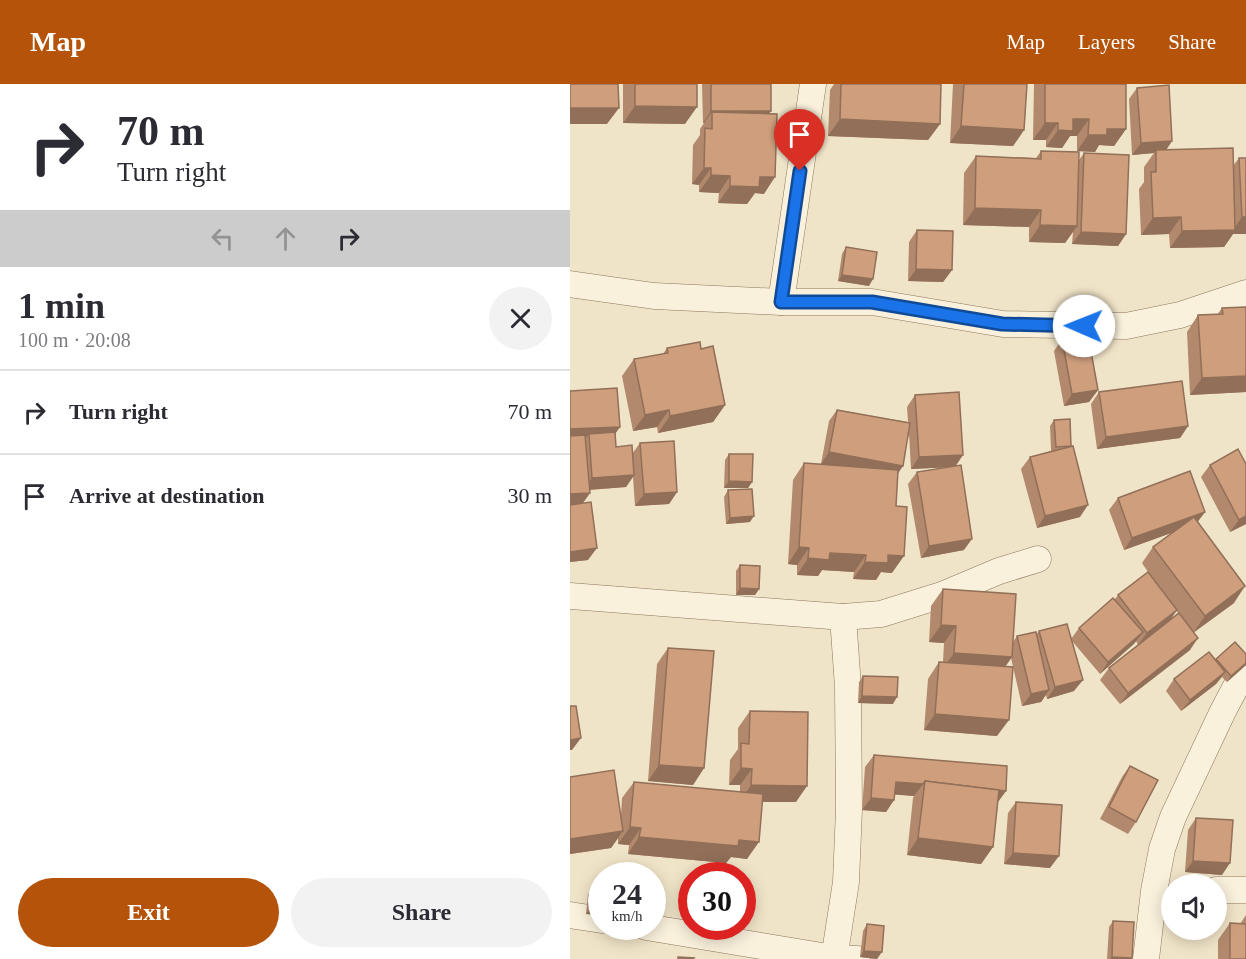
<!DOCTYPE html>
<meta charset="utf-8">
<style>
body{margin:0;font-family:Georgia,serif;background:#f2f2f3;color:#2b2b33;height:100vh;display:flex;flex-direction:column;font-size:22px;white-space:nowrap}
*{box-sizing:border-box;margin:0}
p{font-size:20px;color:#7c7c81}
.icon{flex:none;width:33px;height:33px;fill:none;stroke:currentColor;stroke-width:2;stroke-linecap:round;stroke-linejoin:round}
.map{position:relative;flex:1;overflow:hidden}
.panel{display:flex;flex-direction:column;background:#fff;width:570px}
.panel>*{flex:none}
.banner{background:#fff;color:#2b2b33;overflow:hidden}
.buttons{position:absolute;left:591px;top:790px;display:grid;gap:12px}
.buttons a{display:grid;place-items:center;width:66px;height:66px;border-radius:50%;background:#fff;box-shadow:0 3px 15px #0003;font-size:30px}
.speed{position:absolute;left:18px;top:778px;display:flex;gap:12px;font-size:30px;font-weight:700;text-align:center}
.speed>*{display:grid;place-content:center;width:78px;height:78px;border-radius:50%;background:#fff;box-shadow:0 3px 15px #0003;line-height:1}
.speed small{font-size:15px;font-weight:400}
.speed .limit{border:9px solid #d22;background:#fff;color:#111}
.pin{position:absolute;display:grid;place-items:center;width:51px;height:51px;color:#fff;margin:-62px -26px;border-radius:50% 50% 50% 0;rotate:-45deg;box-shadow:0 0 6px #0007}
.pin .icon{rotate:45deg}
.me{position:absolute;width:66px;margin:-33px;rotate:271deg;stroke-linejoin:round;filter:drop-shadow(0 0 4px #0008)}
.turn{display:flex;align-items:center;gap:21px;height:126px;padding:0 18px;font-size:27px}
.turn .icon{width:78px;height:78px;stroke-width:2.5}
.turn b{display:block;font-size:42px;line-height:51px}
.lanes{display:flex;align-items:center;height:57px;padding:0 18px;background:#0003;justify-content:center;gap:30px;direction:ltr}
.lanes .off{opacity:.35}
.round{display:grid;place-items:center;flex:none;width:63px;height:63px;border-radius:32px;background:#f2f2f3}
.head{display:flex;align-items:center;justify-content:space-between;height:102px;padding:0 18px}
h1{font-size:36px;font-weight:800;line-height:45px}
.primary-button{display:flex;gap:12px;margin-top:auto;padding:12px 18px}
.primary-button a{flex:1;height:69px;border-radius:36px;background:#b45309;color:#fff;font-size:24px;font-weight:800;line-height:69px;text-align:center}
.primary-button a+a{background:#f2f2f3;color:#2b2b33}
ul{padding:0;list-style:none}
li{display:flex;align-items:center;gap:18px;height:84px;padding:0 18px;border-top:2px solid #e1e1e2}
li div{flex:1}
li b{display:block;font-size:22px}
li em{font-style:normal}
header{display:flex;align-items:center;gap:36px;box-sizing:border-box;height:84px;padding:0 30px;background:#b45309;color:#fff}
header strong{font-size:28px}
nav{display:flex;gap:33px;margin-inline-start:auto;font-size:21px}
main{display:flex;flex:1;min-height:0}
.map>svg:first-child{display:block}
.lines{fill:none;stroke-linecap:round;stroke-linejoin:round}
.street-casing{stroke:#8d765c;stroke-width:27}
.street{stroke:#faf1dc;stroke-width:26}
.wall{fill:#b2896c;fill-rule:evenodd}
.shaded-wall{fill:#916f58}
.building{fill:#cf9f7d;stroke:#916f58;stroke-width:1.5}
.route-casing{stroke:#114b97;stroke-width:15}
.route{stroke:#1a73e8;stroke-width:10}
</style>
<header>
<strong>Map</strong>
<nav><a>Map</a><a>Layers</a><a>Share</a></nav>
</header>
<main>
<section class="panel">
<div class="banner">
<div class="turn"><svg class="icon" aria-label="right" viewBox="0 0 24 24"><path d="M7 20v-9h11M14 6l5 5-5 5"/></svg><div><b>70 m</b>Turn right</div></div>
<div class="lanes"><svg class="icon off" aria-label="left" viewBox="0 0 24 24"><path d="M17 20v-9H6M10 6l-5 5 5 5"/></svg><svg class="icon off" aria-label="ahead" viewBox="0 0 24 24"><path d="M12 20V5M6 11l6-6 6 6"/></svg><svg class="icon" aria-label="right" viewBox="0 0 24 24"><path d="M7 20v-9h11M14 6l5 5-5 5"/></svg></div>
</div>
<div class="head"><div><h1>1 min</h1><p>100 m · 20:08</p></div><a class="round"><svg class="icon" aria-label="close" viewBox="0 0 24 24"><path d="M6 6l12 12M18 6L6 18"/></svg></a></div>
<ul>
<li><svg class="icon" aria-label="right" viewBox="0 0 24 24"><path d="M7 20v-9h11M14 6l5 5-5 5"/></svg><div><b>Turn right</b></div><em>70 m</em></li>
<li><svg class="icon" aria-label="arrive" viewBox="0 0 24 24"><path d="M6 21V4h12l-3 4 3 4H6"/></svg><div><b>Arrive at destination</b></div><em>30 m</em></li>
</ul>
<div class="primary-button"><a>Exit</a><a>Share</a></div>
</section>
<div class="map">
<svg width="676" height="875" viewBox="0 0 676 875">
<rect width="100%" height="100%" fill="#f0e4c8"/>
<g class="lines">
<defs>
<g id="street">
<path d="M0,200l84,12 127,6h91l131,22 123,2 54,-11 66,-22"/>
<path d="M211,218l32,-218"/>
<path d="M0,512l273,21 38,-3 61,-19 57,-24 39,-12"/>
<path d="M646,806h30"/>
<path d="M0,831l32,5"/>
<path d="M76,843l188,31 23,1"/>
<path d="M264,875l12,-77 3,-73 -1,-122 -5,-70"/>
<path d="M576,875l8,-68 8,-42 11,-32 50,-106 18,-34 5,-4"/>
</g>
</defs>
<use href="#street" class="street-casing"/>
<use href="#street" class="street"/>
</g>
<g class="wall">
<path d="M53,0h74l-12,40 -62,-1z"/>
<path d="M132,0h69l-7,110 -9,-1 -8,11 -29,-1 1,-10 -20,-1v-7l-7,-1 1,-39 7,-10v-6l4,-6h-1z"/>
<path d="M264,0h107l-1,40 -12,16 -100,-4 2,-46z"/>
<path d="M383,0h74l-3,46 -11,16 -63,-3z"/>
<path d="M464,0h92v45l-12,17 -15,-1 -4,7 -18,-1v-15h-7l-8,12 -16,-1v-7h-13z"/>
<path d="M567,4l35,53 -6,9 67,16 6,-8h7v76h-13l-9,13 -54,1 -1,-14 -28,1 -2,-46 5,-7v-15l10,-14 -22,2 -3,-56z"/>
<path d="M471,67l38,9 5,-7 42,81 -8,12 -46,-2 1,-12 -8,11 -36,-1v-15l-66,-2 1,-52 12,-17 60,2z"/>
<path d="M347,146l35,40 -9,12 -35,-1 1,-39z"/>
<path d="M276,163l23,39 -31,-5 4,-27z"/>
<path d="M652,224l24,84 -56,3 -3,-63 11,-17h19z"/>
<path d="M492,255l36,51 -9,12 -25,4 -10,-55z"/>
<path d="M97,264l34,1 24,56 -12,17 -55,11 -1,-6 -24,4 -11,-55 12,-17 29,-5z"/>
<path d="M0,307l50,36 -5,7 1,13 16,7 8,-11 37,49 -8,12 -34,2 -2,-29 -7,10 -36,3v3l-7,10 5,57 -18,2z"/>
<path d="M529,308l89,34 -8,12 -83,11 -6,-45z"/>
<path d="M345,311l40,71 9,84 -43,8 -13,-74 9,-12 33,-5 -39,2 -2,-35 -11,39 -6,100 -11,-1 -5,8 -23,-1 1,-7 -32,-2 -4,6 -21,-1v-10l-9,-1 5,-84 11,-17 17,1 8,-43 8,-11 71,12 -1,-15z"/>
<path d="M484,336l17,26 9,71 -43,11 -16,-59 9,-12 21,-6 -1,-25z"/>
<path d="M159,370l23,28 -4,6h-24l1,-28z"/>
<path d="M676,380v60l-16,8 -29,-55 9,-12z"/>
<path d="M158,406l22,32 -24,2 -2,-27z"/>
<path d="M548,414l87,14 -7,9 36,82 -40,29 -4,18 -70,54 -20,-24 9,-12 29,-23 -2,-4 -36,33 -28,-33 2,50 -27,8 -1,-4 -5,7 -19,4 -11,-48 -6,9 -8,69 -73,-6 4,-51 11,-17h4l1,-19 -15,-1 2,-36 12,-17 70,53 4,-6 19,-1 3,-4 32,8 8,-11 36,-29 3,-4 30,-23 -6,-9 11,-16 21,-15 -50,18 -15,-40zM606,526l2,3 -9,7z"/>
<path d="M170,481l19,24 -4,6h-19v-24z"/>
<path d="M98,564l36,120 -11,17 -45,-4 9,-117z"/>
<path d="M646,575l30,6 -19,17 -5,-5 -6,7 -35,27 -15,-20 8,-12 41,-19z"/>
<path d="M293,592l30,28 -35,-1 1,-21z"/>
<path d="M180,627l46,91h-34l-15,57 -16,-2 -5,6 -98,-9 1,-9 -11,-1v-6l-7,10 -41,6v-77l51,38 1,-17 12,-16 106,10v-7h-11l1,-25 8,-11v-21z"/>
<path d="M304,671l132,36 -8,11 -5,45 -12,17 -74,-9 6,-57 1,-2 -20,-2v6l-8,12 -24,-2 3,-43z"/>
<path d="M560,682l6,56 -8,12 -28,-15 22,-42z"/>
<path d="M446,718l34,66 -46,-4 4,-51z"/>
<path d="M626,734l26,57 -37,-3 3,-42z"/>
<path d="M22,804l10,1v26l-16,-1 2,-20z"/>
<path d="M676,831v44h-28v-19l12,-17 10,1z"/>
<path d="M543,837l19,37 -1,1h-24l2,-32z"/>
<path d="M297,840l10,35 -17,-2 3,-26z"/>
</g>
<g class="shaded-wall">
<path d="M65,22l62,1 -12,17 -62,-1z"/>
<path d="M0,24h49l-12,16h-37z"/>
<path d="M141,27h60l-8,12 -51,-11 -8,11h-1z"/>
<path d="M270,35l100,5 -12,16 -100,-4z"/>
<path d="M503,35h16l-12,17h-7l-8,12 -16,-1 12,-17z"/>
<path d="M475,39h13l-12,17h-13z"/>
<path d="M391,42l63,4 -11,16 -63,-3z"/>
<path d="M537,45h19l-12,17 -15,-1 -4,7 -18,-1 11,-16z"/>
<path d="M602,57l-8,12 -8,-3 -2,3 -22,2 9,-12z"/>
<path d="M134,84h7l-12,17 -7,-1z"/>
<path d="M141,91l19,1 -11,17 -20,-1z"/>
<path d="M190,93h15l-11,17 -9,-1 -8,11 -29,-1 12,-17z"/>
<path d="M405,124l66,2 -12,17 -66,-2z"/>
<path d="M611,133l-12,17 -28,1 12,-17z"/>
<path d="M672,133h4v17h-13l-9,13 -54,1 12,-17 51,-1z"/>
<path d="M470,141l37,1 -12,17 -36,-1z"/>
<path d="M511,148l45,2 -8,12 -46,-2z"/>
<path d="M346,185l36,1 -9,12 -35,-1z"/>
<path d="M272,191l31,4 -4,7 -31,-5z"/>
<path d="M676,292v16l-56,3 12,-17z"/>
<path d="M528,306l-9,12 -25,4 8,-12z"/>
<path d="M155,321l-12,17 -55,11 12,-17z"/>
<path d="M99,326l-12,17 -24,4 12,-16z"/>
<path d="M618,342l-8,12 -83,11 9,-12z"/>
<path d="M50,343l-8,11 -23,-4 -5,6 -14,1v-12z"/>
<path d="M259,368l74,14 -8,12 -74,-14z"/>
<path d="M393,371l-8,12 -44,2 8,-12z"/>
<path d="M64,391l-8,12 -42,3 8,-12z"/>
<path d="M159,397l23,1 -4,6h-24z"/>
<path d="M107,408l-8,12 -34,2 9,-12z"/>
<path d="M20,409l-8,11 -12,1v-11z"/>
<path d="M518,421l-8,12 -43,11 8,-12z"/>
<path d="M635,428l-9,12 -72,26 8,-12z"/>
<path d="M184,432l-4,6 -24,2 4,-6z"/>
<path d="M676,432v8l-16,8 9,-12z"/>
<path d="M402,455l-8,11 -43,8 8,-12z"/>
<path d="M229,463l10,1 -12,17 -9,-1z"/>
<path d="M27,464l-9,12 -18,2v-10z"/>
<path d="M260,469l36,2 -12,17 -32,-2 -4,6 -21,-1 11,-17z"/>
<path d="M318,471l16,1 -12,17 -11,-1 -5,8 -23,-1 12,-17z"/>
<path d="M675,502l-11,17 -41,30 12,-17z"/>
<path d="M170,504l19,1 -4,6h-19z"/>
<path d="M607,526l-8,12 -31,23 9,-12z"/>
<path d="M371,541l15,1 -12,17 -15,-1z"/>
<path d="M573,548l-9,12 -34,30 8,-12z"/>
<path d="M628,554l-8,12 -70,54 8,-11z"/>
<path d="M384,569l58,4 -12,17 -58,-4z"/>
<path d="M676,579v2l-19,17 4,-6z"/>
<path d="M655,588l-9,12 -35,27 9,-11z"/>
<path d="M513,596l-9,11 -27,8 8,-12z"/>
<path d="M479,606l-8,12 -19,4 9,-12z"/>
<path d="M292,612l35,1 -4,7 -35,-1z"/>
<path d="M365,630l74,6 -12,16 -73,-6z"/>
<path d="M11,654l-9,12h-2v-10z"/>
<path d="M89,681l45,3 -11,17 -45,-4z"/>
<path d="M171,684l11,1 -12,16h-11z"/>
<path d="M326,698l27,2 -9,12 -27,-2z"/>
<path d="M354,700l82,7 -9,12z"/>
<path d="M181,701l56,1 -11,16h-56z"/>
<path d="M301,714l23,2 -8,12 -24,-2z"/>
<path d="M60,743l11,1 -12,17 -11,-1z"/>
<path d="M53,747l-12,17 -41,6v-15z"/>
<path d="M69,753l100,3 20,2 -12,17 -16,-2 -5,6 -98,-9z"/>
<path d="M348,754l75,9 -12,17 -74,-9z"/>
<path d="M443,769l46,3 -9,12 -46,-4z"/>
<path d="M623,777l37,2 -8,12 -37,-3z"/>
<path d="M21,824l11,1v6l-16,-1z"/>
<path d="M294,867l18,1 -5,7 -17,-2z"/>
<path d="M542,873l20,1 -1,1h-21z"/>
</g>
<g class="building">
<path d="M0,0h48l1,24h-49z"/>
<path d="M65,0h62v23l-62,-1z"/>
<rect x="141" y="0" width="60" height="27"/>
<path d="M271,0h100l-1,40 -100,-5z"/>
<path d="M394,0h63l-3,46 -63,-4z"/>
<path d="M475,0h81v45h-19v6h-19l1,-16h-16v12l-15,-1v-7h-13z"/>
<path d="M599,1l3,56 -31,2 -4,-55z"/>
<path d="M142,28l65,2 -2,63h-15l-1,10 -29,-1v-10l-19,-1v-7h-7l1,-40 7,1z"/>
<path d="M663,64l2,82 -53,1 -1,-14 -28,1 -2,-46h5v-22z"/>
<path d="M471,67l38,1 -2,74 -37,-1 1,-15 -66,-2 1,-52 65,3z"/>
<path d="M514,69l45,2 -3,79 -45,-2z"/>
<path d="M669,74h7v59h-4z"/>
<path d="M347,146l36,1 -1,39 -36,-1z"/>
<path d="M276,163l31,5 -4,27 -31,-4z"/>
<path d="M676,223v69l-44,2 -4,-63 25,-1 -1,-6z"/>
<path d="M518,251l10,55 -26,4 -10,-55z"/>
<path d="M130,258l1,7 12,-3 12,59 -55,11 -1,-6 -24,5 -11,-56 34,-6 -1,-5z"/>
<path d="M612,297l6,45 -82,11 -7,-45z"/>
<path d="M47,304l3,39 -50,2v-38z"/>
<path d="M389,308l4,63 -44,2 -4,-62z"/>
<path d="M267,326l73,13 -7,43 -74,-14z"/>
<path d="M500,335l1,27 -15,1 -2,-27z"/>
<path d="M45,348l1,15 16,-2 2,30 -42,3 -3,-44z"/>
<path d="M15,351l5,58 -20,1v-58z"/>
<path d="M104,357l3,51 -33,2 -4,-51z"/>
<path d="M503,362l15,59 -43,11 -15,-59z"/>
<path d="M668,365l8,15v52l-7,4 -29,-55z"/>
<path d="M159,370h24l-1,28 -23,-1z"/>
<path d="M234,379l94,7 -2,36 11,1 -3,49 -16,-1v8l-23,-1 1,-7 -36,-2 -1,7 -21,-2 1,-10 -10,-1z"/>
<path d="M391,381l11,74 -43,7 -12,-74z"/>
<path d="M620,387l15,41 -73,26 -14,-40z"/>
<path d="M182,405l2,27 -24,2 -2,-28z"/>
<path d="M21,418l6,46 -27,4v-47z"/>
<path d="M624,433l51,69 -40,30 -52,-69z"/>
<path d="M170,481l20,1 -1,23 -19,-1z"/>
<path d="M578,488l29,38 -30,23 -29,-38z"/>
<path d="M373,505l73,5 -4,63 -58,-4 2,-27 -15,-1z"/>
<path d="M543,514l30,34 -35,30 -29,-34z"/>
<path d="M609,529l19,25 -70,55 -19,-25z"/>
<path d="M497,540l16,56 -28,7 -16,-56z"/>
<path d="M466,548l13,58 -18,4 -14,-58z"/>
<path d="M665,558l11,12v9l-15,13 -15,-17z"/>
<path d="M98,564l46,3 -10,117 -45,-3z"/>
<path d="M639,568l16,20 -35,28 -16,-21z"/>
<path d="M369,578l74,5 -4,53 -74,-6z"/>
<path d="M293,592l35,1 -1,20 -35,-1z"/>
<path d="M0,622h6l5,32 -11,2z"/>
<path d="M180,627l58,1 -1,74 -56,-1 1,-16 -11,-1v-25l8,1z"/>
<path d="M304,671l133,11 -1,25 -81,-10 -2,3 -27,-2 -2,18 -23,-2z"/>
<path d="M560,682l28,14 -22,42 -27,-15z"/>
<path d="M44,686l9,61 -53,8v-62z"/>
<path d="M355,697l74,9 -6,57 -75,-9z"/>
<path d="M64,698l129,12 -4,48 -20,-2 -1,6 -99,-9 2,-9 -11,-1z"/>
<path d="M446,718l46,3 -3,51 -46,-3z"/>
<path d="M626,734l37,2 -3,43 -37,-2z"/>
<path d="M22,804l10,1v20l-11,-1z"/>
<path d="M543,837l21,1 -2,36 -20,-1z"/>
<path d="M660,839l16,1v35h-16z"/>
<path d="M297,840l17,2 -2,26 -18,-1z"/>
<path d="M108,873l16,1 -1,1h-15z"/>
</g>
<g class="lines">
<defs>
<path id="route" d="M230,87l-19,131h91l130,22 82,2"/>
</defs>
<use href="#route" class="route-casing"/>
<use href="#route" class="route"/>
</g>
</svg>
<div class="buttons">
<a><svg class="icon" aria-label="sound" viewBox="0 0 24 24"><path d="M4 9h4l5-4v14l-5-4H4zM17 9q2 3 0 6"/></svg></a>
</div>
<div class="speed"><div>24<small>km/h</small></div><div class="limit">30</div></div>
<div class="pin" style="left:230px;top:87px;background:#d93025"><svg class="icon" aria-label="arrive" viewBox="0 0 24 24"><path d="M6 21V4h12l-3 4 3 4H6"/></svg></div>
<svg class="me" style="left:514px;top:242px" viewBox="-20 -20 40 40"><circle r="19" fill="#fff"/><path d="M0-13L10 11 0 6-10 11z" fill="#1a73e8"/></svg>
</div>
</main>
